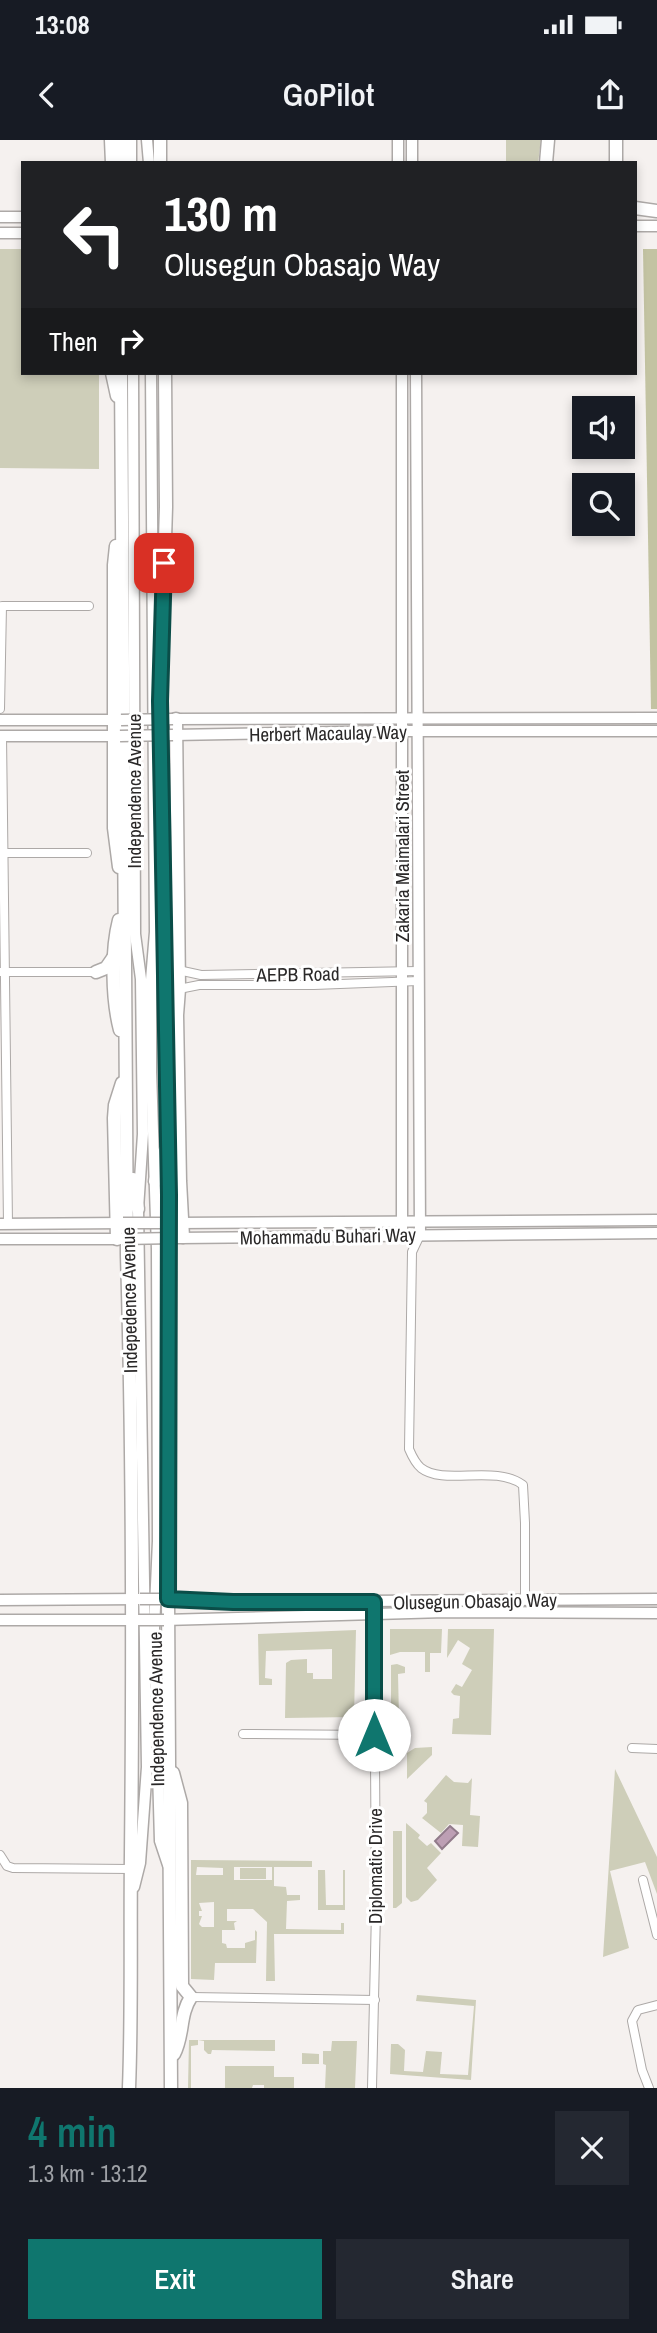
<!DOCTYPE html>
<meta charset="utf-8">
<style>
body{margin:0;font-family:"Archivo Narrow",sans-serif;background:#242831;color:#f1f3f6;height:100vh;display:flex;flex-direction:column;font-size:26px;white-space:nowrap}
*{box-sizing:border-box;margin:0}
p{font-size:23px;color:#9ea1a6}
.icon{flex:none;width:38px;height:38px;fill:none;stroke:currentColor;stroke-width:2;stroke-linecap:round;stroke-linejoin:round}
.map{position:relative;height:1948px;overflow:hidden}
.side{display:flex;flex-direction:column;background:#171b24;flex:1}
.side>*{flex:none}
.guide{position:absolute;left:21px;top:21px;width:616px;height:214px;border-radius:0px;box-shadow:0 4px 10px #0003;background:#202124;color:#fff;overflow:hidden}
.tools{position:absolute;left:572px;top:256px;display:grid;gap:14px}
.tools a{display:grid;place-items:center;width:63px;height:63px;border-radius:0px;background:#171b24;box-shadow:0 4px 10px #0003;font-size:35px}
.pin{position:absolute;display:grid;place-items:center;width:60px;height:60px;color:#fff;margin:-30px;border-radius:14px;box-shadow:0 4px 10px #0006}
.me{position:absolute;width:77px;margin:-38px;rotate:0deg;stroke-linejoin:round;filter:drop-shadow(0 0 5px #0008)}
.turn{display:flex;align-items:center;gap:24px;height:147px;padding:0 28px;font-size:32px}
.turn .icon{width:91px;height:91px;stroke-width:2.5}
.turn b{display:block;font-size:49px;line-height:60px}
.then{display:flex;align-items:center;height:66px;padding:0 28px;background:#0003;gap:14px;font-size:26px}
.round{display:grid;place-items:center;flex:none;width:74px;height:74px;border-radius:0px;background:#242831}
.head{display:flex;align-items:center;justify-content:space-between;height:119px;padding:0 28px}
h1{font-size:42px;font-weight:600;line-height:52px;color:#0f766e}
.button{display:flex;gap:14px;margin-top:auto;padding:14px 28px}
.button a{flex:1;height:80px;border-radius:0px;background:#0f766e;color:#fff;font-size:28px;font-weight:600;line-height:80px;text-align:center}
.button a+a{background:#242831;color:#f1f3f6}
.status{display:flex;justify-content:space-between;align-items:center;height:49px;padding:0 35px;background:#171b24;direction:ltr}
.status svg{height:19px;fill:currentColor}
header{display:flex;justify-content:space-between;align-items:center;height:91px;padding:0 28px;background:#171b24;font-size:32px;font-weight:600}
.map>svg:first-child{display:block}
.green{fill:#ceceb9;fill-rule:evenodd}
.forest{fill:#c3c3a2}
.water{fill:#bd9fb4;stroke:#917b8a;stroke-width:2}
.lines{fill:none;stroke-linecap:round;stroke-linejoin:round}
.street-casing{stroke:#ada9a7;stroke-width:10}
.secondary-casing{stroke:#ada9a7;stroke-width:13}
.primary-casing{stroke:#ada9a7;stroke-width:15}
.street{stroke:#fff;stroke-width:8}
.secondary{stroke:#fff;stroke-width:10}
.primary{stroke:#fff;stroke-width:12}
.secondary-bridge-casing{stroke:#ada9a7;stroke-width:13;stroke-linecap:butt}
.secondary-bridge{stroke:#fff;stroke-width:10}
.route-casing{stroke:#0a4d48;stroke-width:18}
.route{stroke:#0f766e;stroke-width:12}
.labels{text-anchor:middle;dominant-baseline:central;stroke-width:6;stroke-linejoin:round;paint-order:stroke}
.street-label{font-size:19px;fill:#2a2828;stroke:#fff}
</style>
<div class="status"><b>13:08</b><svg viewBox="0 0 49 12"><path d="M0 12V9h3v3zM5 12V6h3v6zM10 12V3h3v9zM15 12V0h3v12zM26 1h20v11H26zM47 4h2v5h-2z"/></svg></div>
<header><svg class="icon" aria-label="back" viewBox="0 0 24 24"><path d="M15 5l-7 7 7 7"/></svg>GoPilot<svg class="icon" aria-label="share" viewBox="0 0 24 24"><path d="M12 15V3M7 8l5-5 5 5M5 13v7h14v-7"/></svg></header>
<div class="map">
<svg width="657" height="1948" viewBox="0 0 657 1948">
<rect width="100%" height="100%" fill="#f5f1ef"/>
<g class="green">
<path d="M506,0h35l-3,23h-32z"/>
<path d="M0,109h23v124h76v96l-99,-1z"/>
<path d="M390,1489h52l-1,24h-11v19h-5v-20h-25l-10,3z"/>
<path d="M448,1489h46l-3,106 -39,-1 1,-15 6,-1 1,-22 -6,-1 -3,-3 5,-8 6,3 10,-17 -10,-6 8,-16 -12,-8 -11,18z"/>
<path d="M356,1490l-2,87 -69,1 1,-55 5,-3 16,-1v14h6v6h19v-30l-66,2 -1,27 7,1v6h-13l-1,-51z"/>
<path d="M397,1524l8,3v6l-7,1 1,43 6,1v4h-11v-4h-3v-53z"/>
<path d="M432,1607v8l-25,24v-26l8,-5z"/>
<path d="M615,1629l42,88v37l-12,-32 -35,9 19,77 -26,9z"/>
<path d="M446,1635l8,7 14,1 4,-5 -2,37 10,1 -2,31 -16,-1 1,-21 -14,-1 -8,9 -19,-15 5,-5v-10l-3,-2z"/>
<path d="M406,1683l14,12 -2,3 9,8 4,-3 10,10 -14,15 10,12 -19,20 -7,2 -5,-5z"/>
<path d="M393,1691h9v72l-6,5h-3z"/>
<path d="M191,1720l121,1v6h-38v19l12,1 1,8h13v5l-13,1 -1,28 55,1v-7h3v11h-70l1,47h-9l1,-59 -14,-13h-26v12h10l-3,2 1,7h-13v13l4,1 1,4h18v-5l10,-3v-10l2,2 -1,31h-41l-1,17 -23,-1zM197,1727l26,1v7h-27zM234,1727h38v13h-38zM214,1762v25h-12l-3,-3 3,-8h-3v-5h3l-3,-8z"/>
<rect x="240" y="1728" width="26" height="11"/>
<path d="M318,1730h7l1,35h17v-35h2v40h-27z"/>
<path d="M417,1855l59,5 -5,80 -81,-6 1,-30h7l7,6 -1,21 19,1 3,-21 16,1 -2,22 28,1 6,-69 -58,-5z"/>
<path d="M189,1900h86v11l-63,-1 -1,4h-3l-4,-4v-9l-6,-1v5l-7,1v42h-3z"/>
<path d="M332,1901h25l-2,47h-30l1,-23 -3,-1v-13h8z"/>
<path d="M302,1913l17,1v10h-17z"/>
<path d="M225,1926h49v11h20v11h-30v-3h-11l-1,3h-27z"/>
</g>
<path class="forest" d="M643,109h14v460h-6z"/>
<path class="water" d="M450,1686l8,7 -16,16 -7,-8z"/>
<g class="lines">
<defs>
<g id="street">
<path d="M0,569l2,-103h87"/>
<path d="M2,596l6,488"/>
<path d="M4,713h83"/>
<path d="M178,830l23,5 217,-4"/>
<path d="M0,832h96"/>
<path d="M179,849l20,-4h115l104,-4"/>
<path d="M420,1095l-8,17 -3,197c3,7 6,14 12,19 23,18 74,-4 102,17l2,38v77"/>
<path d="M243,1594l131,1"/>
<path d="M632,1608l25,1"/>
<path d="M0,1715l7,11 6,2 118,1"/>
<path d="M643,1740l14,55"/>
<path d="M191,1857l184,3"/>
<path d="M372,1948l4,-177 -2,-309"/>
<path d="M649,1948l-7,-18 -10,-49 6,-11 19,-5"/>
</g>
<g id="secondary">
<path d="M147,0l2,23"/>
<path d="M398,0v23"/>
<path d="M131,23v-23"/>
<path d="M412,23v-23"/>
<path d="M0,77h23"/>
<path d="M635,86h22"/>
<path d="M0,93h23"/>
<path d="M133,233l2,561 6,45 2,155 -5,75 9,558 -7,96 -6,24"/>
<path d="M151,233l4,559 -4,48v92l6,177 1,292 -4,88 6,212 8,24"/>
<path d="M416,233l4,862"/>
<path d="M173,579l484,-1"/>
<path d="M0,580h121"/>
<path d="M173,595l229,-4h255"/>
<path d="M0,596h120"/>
<path d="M177,1083l480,-3"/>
<path d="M0,1084l123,-1"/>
<path d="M402,1095v-862"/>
<path d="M178,1098l479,-5"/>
<path d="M0,1099h122"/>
<path d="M166,1459l67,3 424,-3"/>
<path d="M0,1460l140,-1"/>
<path d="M0,1480h139"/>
<path d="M164,1480l281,-8 212,1"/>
</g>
<g id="primary">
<path d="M111,0l1,23"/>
<path d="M121,0v23"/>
<path d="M160,0v23"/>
<path d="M546,23l2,-23"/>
<path d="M616,23v-23"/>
<path d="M635,68l22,3"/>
<path d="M112,233l5,23"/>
<path d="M121,233l6,883c6,200 6,399 4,599 -1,78 1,155 -2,233"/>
<path d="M165,233l1,134 -6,194 9,494 -1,404 3,489"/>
<path d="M116,406l-2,19v263l5,39"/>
<path d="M176,579l3,270 -2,26 3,166 3,56"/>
<path d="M119,780c-8,31 -7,79 1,110"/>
<path d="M96,832l10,-4 9,-13"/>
<path d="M133,1039l5,30"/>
<path d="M155,1041l9,-30"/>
<path d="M117,1099l-3,-121 1,-13 7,-22"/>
<path d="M173,1633l8,30 1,183 9,11c-12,18 -7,38 -17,57"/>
</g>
</defs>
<use href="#street" class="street-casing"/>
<use href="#secondary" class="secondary-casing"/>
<use href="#primary" class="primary-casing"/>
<use href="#street" class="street"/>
<use href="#secondary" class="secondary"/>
<use href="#primary" class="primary"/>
<defs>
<g id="secondary-bridge">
<path d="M121,580l52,-1"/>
<path d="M120,596l53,-1"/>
<path d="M123,1083h54"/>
<path d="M122,1099l53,-1"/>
<path d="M140,1459h26"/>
<path d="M139,1480h25"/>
</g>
</defs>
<use href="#secondary-bridge" class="secondary-bridge-casing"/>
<use href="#secondary-bridge" class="secondary-bridge"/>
</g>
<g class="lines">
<defs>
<path id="route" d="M164,423l-4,138 9,494 -1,404 65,3h141v133"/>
</defs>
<use href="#route" class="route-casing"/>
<use href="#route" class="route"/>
</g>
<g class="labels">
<g class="street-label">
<text transform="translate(328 593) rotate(-1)">Herbert Macaulay Way</text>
<text transform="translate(134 651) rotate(-90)">Independence Avenue</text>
<text transform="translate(402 716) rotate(-90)">Zakaria Maimalari Street</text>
<text transform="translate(298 834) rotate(-1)">AEPB Road</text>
<text transform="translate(328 1096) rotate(-1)">Mohammadu Buhari Way</text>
<text transform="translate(129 1160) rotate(-91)">Indepedence Avenue</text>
<text transform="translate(475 1461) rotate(-1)">Olusegun Obasajo Way</text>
<text transform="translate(156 1569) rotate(-91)">Independence Avenue</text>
<text transform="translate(375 1726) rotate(-90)">Diplomatic Drive</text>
</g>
</g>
</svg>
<div class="tools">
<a><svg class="icon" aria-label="sound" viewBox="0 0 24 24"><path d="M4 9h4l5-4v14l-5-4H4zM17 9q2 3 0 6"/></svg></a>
<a><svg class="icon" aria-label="search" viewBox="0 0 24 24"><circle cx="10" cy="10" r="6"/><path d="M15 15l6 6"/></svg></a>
</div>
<div class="pin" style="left:164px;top:423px;background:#d93025"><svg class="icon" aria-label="arrive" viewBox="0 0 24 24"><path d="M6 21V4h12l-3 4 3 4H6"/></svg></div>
<svg class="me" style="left:374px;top:1595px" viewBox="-20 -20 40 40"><circle r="19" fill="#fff"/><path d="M0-13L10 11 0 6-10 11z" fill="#0f766e"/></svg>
<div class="guide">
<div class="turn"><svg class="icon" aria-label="left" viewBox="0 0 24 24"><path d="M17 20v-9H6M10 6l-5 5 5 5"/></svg><div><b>130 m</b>Olusegun Obasajo Way</div></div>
<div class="then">Then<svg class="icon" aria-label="right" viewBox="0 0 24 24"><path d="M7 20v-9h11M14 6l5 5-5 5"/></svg></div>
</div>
</div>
<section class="side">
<div class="head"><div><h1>4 min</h1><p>1.3 km · 13:12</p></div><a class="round"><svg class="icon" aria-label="close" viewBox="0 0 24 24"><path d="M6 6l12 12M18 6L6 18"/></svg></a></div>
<div class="button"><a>Exit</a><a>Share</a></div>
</section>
